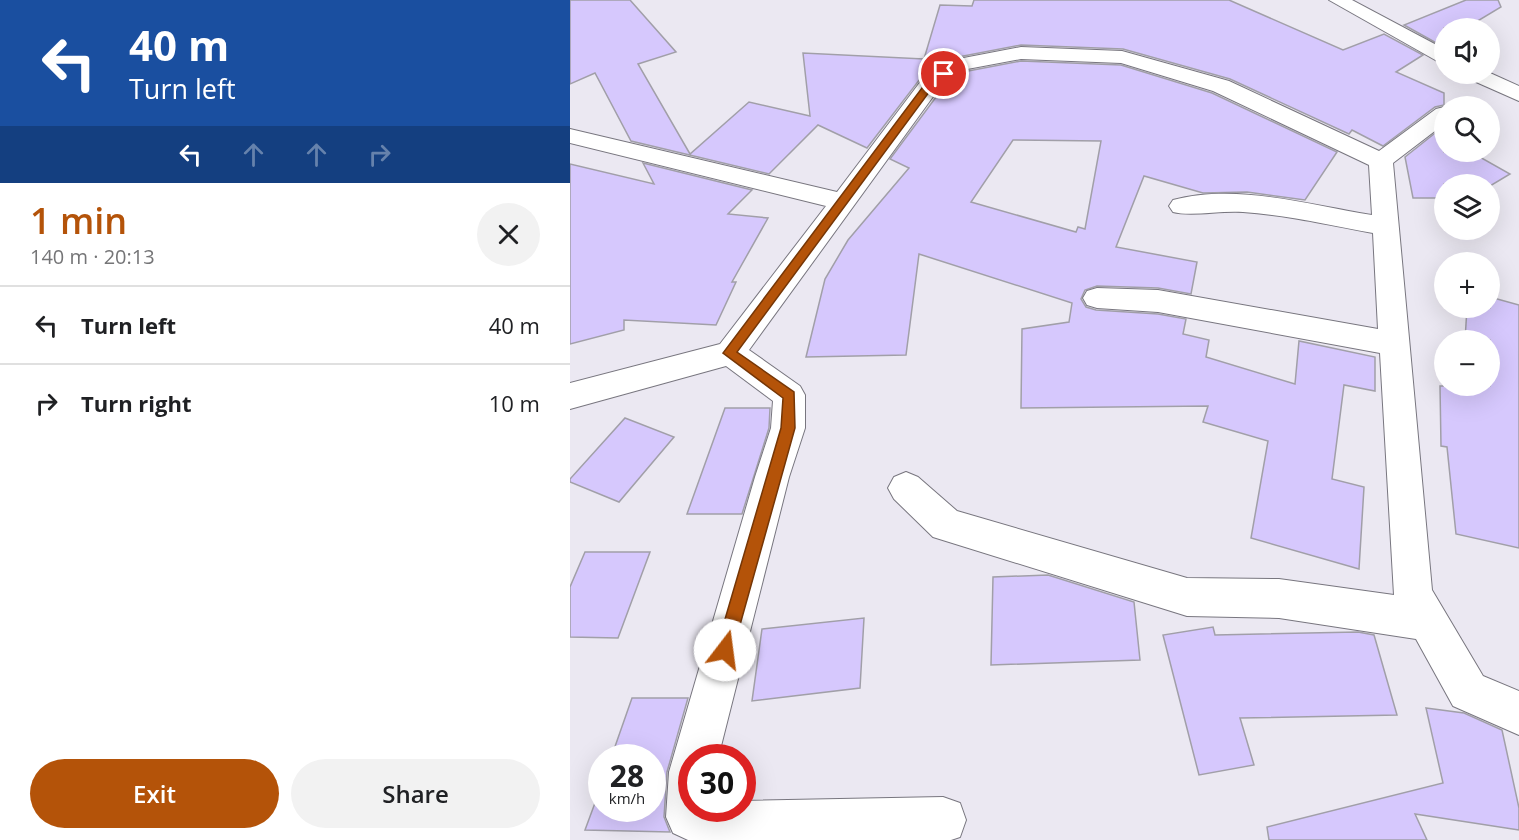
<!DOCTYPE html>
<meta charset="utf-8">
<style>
body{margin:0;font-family:"Open Sans",sans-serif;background:#f2f2f2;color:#202124;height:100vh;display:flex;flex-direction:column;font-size:22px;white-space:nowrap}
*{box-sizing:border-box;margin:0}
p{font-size:20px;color:#757577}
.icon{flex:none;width:33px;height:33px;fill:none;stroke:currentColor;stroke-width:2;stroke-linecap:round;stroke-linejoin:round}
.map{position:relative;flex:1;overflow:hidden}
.side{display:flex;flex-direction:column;background:#fff;width:570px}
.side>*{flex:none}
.banner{background:#1a4fa0;color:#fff;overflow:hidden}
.controls{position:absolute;left:864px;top:18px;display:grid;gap:12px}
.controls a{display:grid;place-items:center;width:66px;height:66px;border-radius:50%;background:#fff;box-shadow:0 6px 24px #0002;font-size:30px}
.speed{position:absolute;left:18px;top:744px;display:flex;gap:12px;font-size:30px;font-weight:700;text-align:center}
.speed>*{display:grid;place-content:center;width:78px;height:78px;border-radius:50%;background:#fff;box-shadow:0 6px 24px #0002;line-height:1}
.speed small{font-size:15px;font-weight:400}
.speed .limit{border:9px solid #d22;background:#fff;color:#111}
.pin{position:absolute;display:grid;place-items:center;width:51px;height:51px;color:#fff;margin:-26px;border:3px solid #fff;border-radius:50%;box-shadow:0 2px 6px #0007}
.me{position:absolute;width:66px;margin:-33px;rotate:15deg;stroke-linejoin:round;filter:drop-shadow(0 0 4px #0008)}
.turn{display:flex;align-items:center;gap:21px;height:126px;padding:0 30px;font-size:27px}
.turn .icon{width:78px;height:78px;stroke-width:2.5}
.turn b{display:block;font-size:42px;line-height:51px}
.lanes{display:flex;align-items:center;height:57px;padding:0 30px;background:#0003;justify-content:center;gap:30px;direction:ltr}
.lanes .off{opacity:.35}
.round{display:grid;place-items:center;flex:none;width:63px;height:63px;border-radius:32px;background:#f2f2f2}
.headline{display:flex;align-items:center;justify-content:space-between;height:102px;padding:0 30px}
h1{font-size:36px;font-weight:600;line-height:45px;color:#b45309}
.cta{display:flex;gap:12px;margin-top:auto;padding:12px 30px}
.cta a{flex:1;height:69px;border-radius:36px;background:#b45309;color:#fff;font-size:24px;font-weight:600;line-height:69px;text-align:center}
.cta a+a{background:#f2f2f2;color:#202124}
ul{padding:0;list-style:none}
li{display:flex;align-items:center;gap:18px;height:78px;padding:0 30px;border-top:2px solid #e0e0e0}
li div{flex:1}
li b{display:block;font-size:22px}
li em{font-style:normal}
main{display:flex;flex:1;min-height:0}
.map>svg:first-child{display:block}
.building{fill:#d6c8fd;stroke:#a19fa8;stroke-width:1.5;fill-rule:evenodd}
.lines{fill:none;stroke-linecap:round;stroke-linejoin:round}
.minor-casing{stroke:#78767f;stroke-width:2}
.minor{fill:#fff;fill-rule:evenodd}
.route{fill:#b45309;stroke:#753606;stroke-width:1.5}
</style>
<main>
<section class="side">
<div class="banner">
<div class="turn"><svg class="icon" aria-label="left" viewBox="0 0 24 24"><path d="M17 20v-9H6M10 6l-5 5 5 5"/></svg><div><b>40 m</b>Turn left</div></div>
<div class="lanes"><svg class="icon" aria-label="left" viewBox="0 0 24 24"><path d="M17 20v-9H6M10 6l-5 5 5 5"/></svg><svg class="icon off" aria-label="ahead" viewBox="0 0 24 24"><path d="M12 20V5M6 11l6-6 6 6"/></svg><svg class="icon off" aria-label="ahead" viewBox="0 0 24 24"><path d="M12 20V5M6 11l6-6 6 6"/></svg><svg class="icon off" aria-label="right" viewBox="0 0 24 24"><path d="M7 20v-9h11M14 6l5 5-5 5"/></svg></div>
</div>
<div class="headline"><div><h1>1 min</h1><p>140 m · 20:13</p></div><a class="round"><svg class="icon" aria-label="close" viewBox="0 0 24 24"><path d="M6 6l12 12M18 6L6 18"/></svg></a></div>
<ul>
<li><svg class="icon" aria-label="left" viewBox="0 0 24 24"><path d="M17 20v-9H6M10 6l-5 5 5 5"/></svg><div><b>Turn left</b></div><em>40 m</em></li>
<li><svg class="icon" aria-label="right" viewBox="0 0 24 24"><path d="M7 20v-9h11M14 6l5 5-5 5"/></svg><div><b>Turn right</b></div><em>10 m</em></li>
</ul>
<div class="cta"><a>Exit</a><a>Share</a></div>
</section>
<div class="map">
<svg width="949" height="840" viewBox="0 0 949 840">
<rect width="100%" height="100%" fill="#ebe8f2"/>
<g class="building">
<path d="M0,0h60l46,52 -38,12 52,90 59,-52 61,14 -7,-63 121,6 16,-54 32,1 2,-6h255l114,50 41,-16 39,21 -27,17 48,21v12l-9,2 -52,39 -31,-16 -3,4 -119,-55 -107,-30 -102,-4 -73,14 -25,16 -56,73 -49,-23 -49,49 -138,-33 -36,-68 -25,11z"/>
<path d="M896,0h32l3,7 -35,21h-22v14l-4,3 -36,-20z"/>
<path d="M451,61l100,4 91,28 125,59 -32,48 -58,-8 -44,1 -59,-17 -28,71 81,15 -6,32 -33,-6 -61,-2 -12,4 -4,9 5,8 10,3 62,4 28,5 -3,15 26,6 -3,17 89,27 4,-43 76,16v34l-31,-6 -12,94 32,8 -5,82 -108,-31 17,-97 -65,-19 5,-16 -187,2 1,-79 47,-7 3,-19 -153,-49 -13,101 -100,2 19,-78 23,-39 61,-72 -19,-9 52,-70 21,-17zM443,140l88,1 -16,88 -7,-2 -2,5 -105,-30z"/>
<path d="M874,126v26h27l39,22 -20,12 -46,-2v19l-6,-1 -1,-4h-24l-8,-41z"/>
<path d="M73,163l109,27 -24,24 40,4 -36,64h4l-20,43 -92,-5v10l-54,14v-180l84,20z"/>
<path d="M920,297l29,8v243l-63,-14 -9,-87 -6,-1 -1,-60h50v-46h-25l2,-32h23z"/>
<path d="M155,408h45l-1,20 -27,86h-55z"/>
<path d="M55,418l49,19 -55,65 -49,-20v-3z"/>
<path d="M15,552h65l-32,86 -48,-1v-50z"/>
<path d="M478,575l86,27 6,58 -149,5 2,-88z"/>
<path d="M294,618l-4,70 -108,13 10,-72z"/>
<path d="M643,627l2,8 143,-3 16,3 23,80 -157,3 14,47 -55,10 -36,-140z"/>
<path d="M62,698h56l-21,74 -3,45 6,15 -85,-2 17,-46v24h50v-50h-41z"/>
<path d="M856,708l38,5 38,17 17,78v22l-104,-16 12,26h-158l-2,-13 176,-44z"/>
</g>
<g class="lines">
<defs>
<g id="minor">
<path d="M759,0h23l92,49v14l-7,-2z"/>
<path d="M451,47l101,4 107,30 150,70 57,-42 8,-2v17l-51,39 39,427 51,86 36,15v44l-66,-29 -37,-67 -137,-21 -92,-2 -254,-79 -39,-38 -6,-11 6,-11 12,-5 12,5 39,34 230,67 92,1 115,16 -14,-242 -222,-41 -61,-4 -10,-3 -4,-7 4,-7 10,-3 61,2 220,39 -5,-96c-43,-8 -86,-18 -130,-21 -21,-2 -52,5 -70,0l-4,-6 4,-6c64,-17 135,5 199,15l-3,-50 -156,-74 -92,-28 -100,-4 -59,11 -22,17 -191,263 51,36 5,9v33l-16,49 -71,281h-26v50h50v-7l201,-4 17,6 6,17 -6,17 -9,3h-263l-15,-7 -7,-16 3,-45 86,-295 16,-49 2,-27 -47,-35 -156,43v-26l150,-39 106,-138 -256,-63v-14l267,63 87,-115 24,-16z"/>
<path d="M920,73l29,13v15l-52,-23 -4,-4z"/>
</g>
</defs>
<use href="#minor" class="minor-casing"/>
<use href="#minor" class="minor"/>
</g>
<path class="route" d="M370,72l8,2 -13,10 -198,268 57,40 1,36 -62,222 -2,6 -6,2 -6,-2 -3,-6 65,-222 2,-30 -60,-45 205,-273z"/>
</svg>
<div class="controls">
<a><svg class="icon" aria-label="sound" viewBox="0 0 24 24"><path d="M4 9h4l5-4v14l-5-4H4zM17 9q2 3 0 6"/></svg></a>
<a><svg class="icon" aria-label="search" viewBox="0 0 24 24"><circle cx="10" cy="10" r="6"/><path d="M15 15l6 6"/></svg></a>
<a><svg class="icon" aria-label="layers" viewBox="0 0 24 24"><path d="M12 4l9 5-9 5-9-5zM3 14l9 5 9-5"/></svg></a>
<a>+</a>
<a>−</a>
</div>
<div class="speed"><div>28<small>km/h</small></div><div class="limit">30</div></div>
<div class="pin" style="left:374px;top:74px;background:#d93025"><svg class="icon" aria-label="arrive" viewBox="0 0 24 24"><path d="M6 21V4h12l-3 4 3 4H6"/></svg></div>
<svg class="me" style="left:155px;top:650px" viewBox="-20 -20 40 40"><circle r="19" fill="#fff"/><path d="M0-13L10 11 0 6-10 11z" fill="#b45309"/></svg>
</div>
</main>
